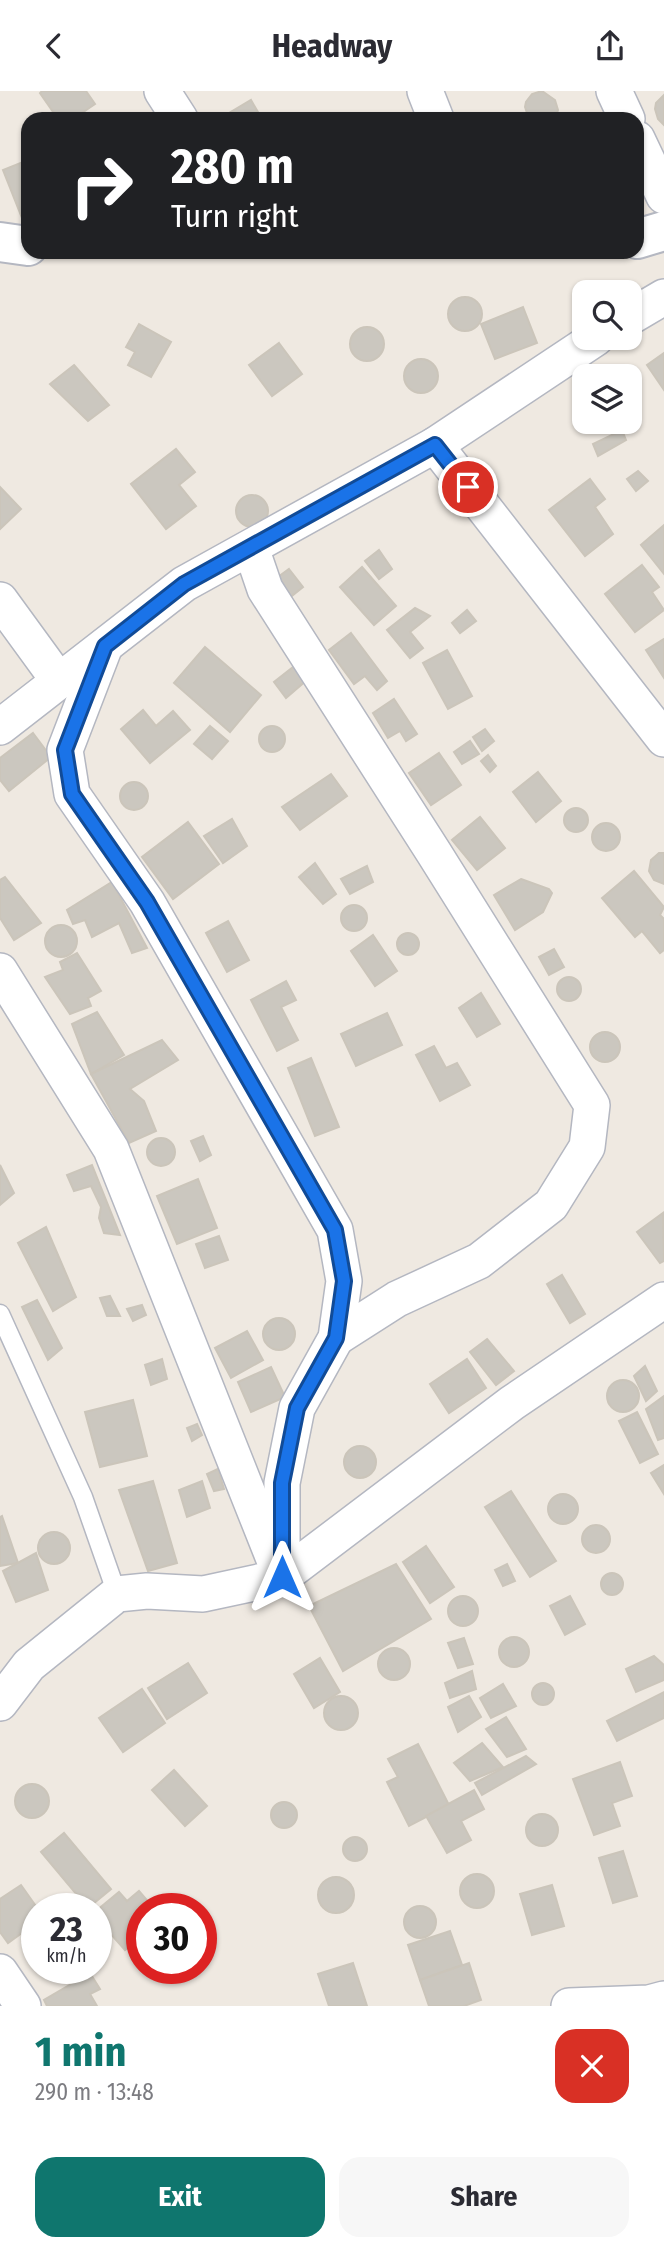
<!DOCTYPE html>
<meta charset="utf-8">
<style>
body{margin:0;font-family:"Fira Sans Condensed",sans-serif;background:#f7f7f7;color:#2b2b33;height:100vh;display:flex;flex-direction:column;font-size:26px;white-space:nowrap}
*{box-sizing:border-box;margin:0}
p{font-size:23px;color:#7c7c81}
.icon{flex:none;width:38px;height:38px;fill:none;stroke:currentColor;stroke-width:2;stroke-linecap:round;stroke-linejoin:round}
.map{position:relative;height:1915px;overflow:hidden}
.drawer{display:flex;flex-direction:column;background:#fff;flex:1}
.drawer>*{flex:none}
.guide{position:absolute;left:21px;top:21px;width:623px;height:147px;border-radius:21px;box-shadow:0 2px 5px #0004;background:#202124;color:#fff;overflow:hidden}
.tools{position:absolute;left:572px;top:189px;display:grid;gap:14px}
.tools a{display:grid;place-items:center;width:70px;height:70px;border-radius:14px;background:#fff;box-shadow:0 2px 5px #0004;font-size:35px}
.speed{position:absolute;left:21px;top:1802px;display:flex;gap:14px;font-size:35px;font-weight:700;text-align:center}
.speed>*{display:grid;place-content:center;width:91px;height:91px;border-radius:50%;background:#fff;box-shadow:0 2px 5px #0004;line-height:1}
.speed small{font-size:18px;font-weight:400}
.speed .limit{border:10px solid #d22;background:#fff;color:#111}
.pin{position:absolute;display:grid;place-items:center;width:60px;height:60px;color:#fff;margin:-30px;border:4px solid #fff;border-radius:50%;box-shadow:0 2px 7px #0007}
.me{position:absolute;width:77px;margin:-38px;rotate:0deg;stroke-linejoin:round;filter:drop-shadow(0 0 5px #0008)}
.turn{display:flex;align-items:center;gap:24px;height:147px;padding:0 35px;font-size:32px}
.turn .icon{width:91px;height:91px;stroke-width:2.5}
.turn b{display:block;font-size:49px;line-height:60px}
.round{display:grid;place-items:center;flex:none;width:74px;height:74px;border-radius:21px;background:#f7f7f7}
.head{display:flex;align-items:center;justify-content:space-between;height:119px;padding:0 35px}
h1{font-size:42px;font-weight:700;line-height:52px;color:#0f766e}
.button{display:flex;gap:14px;margin-top:auto;padding:14px 35px}
.button a{flex:1;height:80px;border-radius:21px;background:#0f766e;color:#fff;font-size:28px;font-weight:700;line-height:80px;text-align:center}
.button a+a{background:#f7f7f7;color:#2b2b33}
header{display:flex;justify-content:space-between;align-items:center;height:91px;padding:0 35px;background:#fff;font-size:32px;font-weight:700}
.map>svg:first-child{display:block}
.building{fill:#cbc7bf;stroke:#cbc5ba;stroke-width:2}
.lines{fill:none;stroke-linecap:round;stroke-linejoin:round}
.service-casing{stroke:#b4b7c1;stroke-width:21}
.minor-casing{stroke:#b4b7c1;stroke-width:38}
.secondary-casing{stroke:#b4b7c1;stroke-width:42}
.service{stroke:#fff;stroke-width:18}
.minor{stroke:#fff;stroke-width:35}
.secondary{stroke:#fff;stroke-width:38}
.route-casing{stroke:#114b97;stroke-width:18}
.route{stroke:#1a73e8;stroke-width:12}
</style>
<header><svg class="icon" aria-label="back" viewBox="0 0 24 24"><path d="M15 5l-7 7 7 7"/></svg>Headway<svg class="icon" aria-label="share" viewBox="0 0 24 24"><path d="M12 15V3M7 8l5-5 5 5M5 13v7h14v-7"/></svg></header>
<div class="map">
<svg width="664" height="1915" viewBox="0 0 664 1915">
<rect width="100%" height="100%" fill="#efe9e1"/>
<g class="building">
<path d="M42,0h44l9,13 -22,15h-15l-18,-26z"/>
<path d="M542,0l13,9 3,10 -2,6 -2,3h-25l-4,-12 1,-5 6,-8z"/>
<path d="M664,4v30l-6,-6 -3,-10 1,-6z"/>
<path d="M251,9l11,19h-43z"/>
<path d="M28,69v56l-6,2 -19,-48z"/>
<circle cx="465" cy="223" r="17"/>
<path d="M523,216l14,36 -42,16 -14,-35z"/>
<path d="M139,233l32,18 -20,35 -23,-12 7,-13 -9,-5z"/>
<circle cx="367" cy="253" r="17"/>
<path d="M279,252l23,31 -30,22 -23,-31z"/>
<path d="M664,262v37l-17,-25z"/>
<circle cx="421" cy="285" r="17"/>
<path d="M74,274l35,40 -21,16 -38,-37z"/>
<path d="M622,339l4,10 -28,16 -5,-12z"/>
<path d="M176,358l19,23 -16,13 17,21 -30,23 -35,-45z"/>
<path d="M638,380l10,10 -12,10 -9,-12z"/>
<path d="M590,388l15,20 -10,8 18,27 -28,22 -36,-46z"/>
<path d="M0,396l21,22 -21,20z"/>
<circle cx="252" cy="420" r="16"/>
<path d="M664,434v49l-23,-29z"/>
<path d="M379,459l13,19 -13,10 -14,-18z"/>
<path d="M642,474l17,22 -7,5 12,18 -29,22 -30,-38z"/>
<path d="M362,476l34,39 -22,19 -34,-38z"/>
<path d="M289,478l14,18 -15,12 -14,-19z"/>
<path d="M415,517l15,8 -20,16 13,16 -13,10 -23,-28z"/>
<path d="M467,519l9,11 -16,12 -8,-10z"/>
<path d="M351,542l36,48 -10,9 -12,-14 -11,8 -25,-34z"/>
<path d="M664,548v39l-18,-28z"/>
<path d="M205,556l56,48 -31,37 -56,-49z"/>
<path d="M447,559l25,46 -24,13 -25,-46z"/>
<path d="M297,573l11,15 -22,19 -12,-16z"/>
<path d="M394,608l23,35 -11,7 -6,-10 -12,7 -15,-25z"/>
<path d="M143,619l13,16 17,-15 17,19 -40,33 -29,-34z"/>
<circle cx="272" cy="648" r="13"/>
<path d="M210,635l18,15 -16,18 -18,-15z"/>
<path d="M485,638l9,12 -12,10 -9,-14z"/>
<path d="M33,642l18,24 -42,34 -9,-11v-22z"/>
<path d="M470,650l9,13 -17,10 -8,-12z"/>
<path d="M439,662l22,32 -30,20 -22,-32z"/>
<path d="M488,664l8,11 -6,6 -9,-11z"/>
<path d="M538,681l23,29 -25,21 -23,-30z"/>
<path d="M331,683l16,22 -47,34 -18,-23z"/>
<circle cx="134" cy="705" r="14"/>
<circle cx="576" cy="729" r="12"/>
<path d="M480,726l25,31 -28,22 -25,-30z"/>
<path d="M232,728l15,27 -24,17 -19,-27z"/>
<path d="M188,731l31,42 -46,35 -31,-42z"/>
<circle cx="606" cy="746" r="14"/>
<path d="M659,762h5v31l-10,-4 -5,-9 2,-11z"/>
<path d="M315,772l21,31 -13,10 -24,-27z"/>
<path d="M367,775l6,16 -23,12 -9,-15z"/>
<path d="M634,780l30,36 -4,8 4,4v31l-4,3 -18,-22 -7,6 -33,-39z"/>
<path d="M5,786l36,46 -27,17 -14,-22v-38z"/>
<path d="M521,788l28,10 3,4 -9,19 -28,18 -21,-35z"/>
<path d="M112,791l35,66 -15,5 -13,-30 -27,14 -7,-17 -12,4 -6,-14z"/>
<circle cx="354" cy="827" r="13"/>
<path d="M228,830l21,39 -22,12 -21,-39z"/>
<circle cx="61" cy="850" r="16"/>
<circle cx="408" cy="853" r="11"/>
<path d="M373,844l24,36 -22,15 -24,-35z"/>
<path d="M554,858l10,18 -15,8 -10,-18z"/>
<path d="M77,862l24,38 -13,7 3,8 -21,8 -25,-37 18,-7 -3,-8z"/>
<circle cx="569" cy="898" r="12"/>
<path d="M286,890l10,19 -15,7 17,33 -21,11 -26,-51z"/>
<path d="M481,902l19,31 -23,13 -18,-29z"/>
<path d="M97,921l27,43 -33,19 -19,-50z"/>
<path d="M387,922l15,32 -46,21 -15,-32z"/>
<circle cx="605" cy="956" r="15"/>
<path d="M162,949l16,20 -48,29 14,12 12,30 -27,12 -38,-69z"/>
<path d="M434,955l12,22 11,-5 13,22 -30,16 -24,-46z"/>
<path d="M311,967l28,69 -24,9 -27,-68z"/>
<path d="M203,1045l8,19 -11,6 -9,-20z"/>
<circle cx="161" cy="1061" r="14"/>
<path d="M0,1074l14,28 -14,12z"/>
<path d="M92,1074l28,70 -16,-2 -5,-15 2,-11 -10,-21 -17,5 -7,-16z"/>
<path d="M198,1088l19,49 -40,16 -20,-48z"/>
<path d="M663,1122l1,48 -4,2 -23,-31z"/>
<path d="M46,1136l30,70 -23,14 -35,-68z"/>
<path d="M219,1145l9,24 -23,8 -9,-24z"/>
<path d="M562,1184l23,39 -15,9 -23,-39z"/>
<path d="M110,1205l10,20h-13l-7,-18z"/>
<path d="M37,1209l25,48 -14,12 -26,-53z"/>
<path d="M142,1214l4,10 -13,6 -6,-12z"/>
<circle cx="279" cy="1243" r="16"/>
<path d="M247,1240l16,29 -32,18 -16,-30z"/>
<path d="M487,1248l27,32 -18,14 -26,-33z"/>
<path d="M162,1268l5,20 -16,6 -6,-20z"/>
<path d="M467,1268l19,29 -37,25 -19,-29z"/>
<path d="M645,1275l12,25 -11,10 -12,-25z"/>
<path d="M271,1276l14,30 -34,15 -13,-30z"/>
<circle cx="623" cy="1305" r="16"/>
<path d="M664,1305v42l-6,2 -12,-31z"/>
<path d="M133,1309l14,56 -47,11 -15,-55z"/>
<path d="M637,1321l21,42 -18,9 -21,-42z"/>
<path d="M197,1333l5,11 -10,6 -5,-13z"/>
<circle cx="360" cy="1371" r="16"/>
<path d="M664,1374v29l-13,-21z"/>
<path d="M218,1378l6,20 -10,2 -7,-17z"/>
<path d="M153,1390l24,82 -29,8 -29,-81z"/>
<path d="M202,1390l8,27 -23,9 -8,-27z"/>
<path d="M511,1400l45,70 -26,16 -45,-70z"/>
<circle cx="563" cy="1418" r="15"/>
<path d="M2,1425l16,47 -18,3v-49z"/>
<circle cx="596" cy="1448" r="14"/>
<circle cx="54" cy="1457" r="16"/>
<path d="M426,1455l28,41 -24,16 -27,-41z"/>
<path d="M36,1462l12,37 -32,12 -13,-31z"/>
<path d="M396,1473l35,55 -88,52 -34,-65z"/>
<path d="M507,1473l8,17 -12,5 -8,-16z"/>
<circle cx="612" cy="1493" r="11"/>
<path d="M570,1505l15,28 -20,11 -15,-29z"/>
<circle cx="463" cy="1520" r="15"/>
<circle cx="514" cy="1561" r="15"/>
<path d="M464,1547l9,26 -15,4 -10,-25z"/>
<circle cx="394" cy="1573" r="16"/>
<path d="M654,1565l10,9v15l-28,12 -10,-23z"/>
<path d="M320,1567l20,34 -26,16 -20,-34z"/>
<path d="M188,1572l19,30 -40,26 -19,-31z"/>
<path d="M472,1580l4,18 -26,9 -5,-15z"/>
<circle cx="543" cy="1603" r="11"/>
<path d="M503,1593l13,22 -25,12 -11,-20z"/>
<path d="M142,1598l23,34 -42,29 -24,-34z"/>
<path d="M664,1601v26l-47,23 -10,-20z"/>
<path d="M469,1605l12,21 -23,15 -10,-25z"/>
<circle cx="341" cy="1622" r="17"/>
<path d="M506,1626l20,32 -19,8 -21,-28z"/>
<path d="M482,1652l21,24 -33,14 -16,-18z"/>
<path d="M418,1653l31,61 -40,21 -22,-44 11,-5 -10,-18z"/>
<path d="M526,1665l10,8 -54,31 -7,-12z"/>
<path d="M620,1671l12,34 -20,7 8,23 -26,9 -21,-56z"/>
<path d="M174,1679l33,36 -22,20 -33,-36z"/>
<circle cx="32" cy="1710" r="17"/>
<path d="M474,1699l10,19 -23,12 10,19 -24,13 -21,-37z"/>
<circle cx="284" cy="1724" r="13"/>
<circle cx="542" cy="1739" r="16"/>
<path d="M64,1742l47,56 -23,19 -47,-56z"/>
<circle cx="355" cy="1758" r="12"/>
<path d="M623,1760l14,45 -24,7 -14,-45z"/>
<circle cx="477" cy="1800" r="17"/>
<circle cx="336" cy="1804" r="18"/>
<path d="M21,1794l17,24 -1,13 -29,21 -8,-11v-33z"/>
<path d="M552,1794l12,41 -32,9 -12,-41z"/>
<path d="M139,1800l13,15 -4,3h-6l-3,8 3,2v17l-17,14 -29,-33v-6l23,-19 8,9z"/>
<circle cx="420" cy="1831" r="16"/>
<path d="M450,1840l12,34 -42,15 -12,-35z"/>
<path d="M353,1872l14,43h-38l-11,-32z"/>
<path d="M469,1872l12,37 -17,6h-35l-9,-26z"/>
<path d="M90,1882l10,16 -10,5 7,12h-50l-3,-6z"/>
</g>
<g class="lines">
<defs>
<path id="service" d="M0,1223l83,183 34,97"/>
<g id="minor">
<path d="M162,0l18,28"/>
<path d="M425,0l11,28"/>
<path d="M614,0l13,28"/>
<path d="M637,48l27,57"/>
<path d="M630,226l34,-20"/>
<path d="M435,354l229,294"/>
<path d="M251,457l14,41 169,264 158,252 -5,42 -36,58 -72,56 -82,38 -61,39"/>
<path d="M0,509l59,81"/>
<path d="M105,555l-40,104 7,44 75,108 188,328 9,51 -8,57 -39,70 -15,75v94"/>
<path d="M0,636l184,-143 251,-139 161,-107"/>
<path d="M0,880l111,178 163,410"/>
<path d="M0,1612l29,-38 88,-71 30,-3 56,3 79,-17 230,-174 152,-103"/>
<path d="M0,1881l23,34"/>
<path d="M569,1915l80,-3 15,-4"/>
</g>
<g id="secondary">
<path d="M637,148l27,-8"/>
<path d="M0,151l28,4"/>
</g>
</defs>
<use href="#service" class="service-casing"/>
<use href="#minor" class="minor-casing"/>
<use href="#secondary" class="secondary-casing"/>
<use href="#service" class="service"/>
<use href="#minor" class="minor"/>
<use href="#secondary" class="secondary"/>
</g>
<g class="lines">
<defs>
<path id="route" d="M282,1486v-94l15,-75 39,-70 8,-57 -9,-51 -188,-328 -75,-108 -7,-44 40,-104 79,-62 251,-139 33,42"/>
</defs>
<use href="#route" class="route-casing"/>
<use href="#route" class="route"/>
</g>
</svg>
<div class="tools">
<a><svg class="icon" aria-label="search" viewBox="0 0 24 24"><circle cx="10" cy="10" r="6"/><path d="M15 15l6 6"/></svg></a>
<a><svg class="icon" aria-label="layers" viewBox="0 0 24 24"><path d="M12 4l9 5-9 5-9-5zM3 14l9 5 9-5"/></svg></a>
</div>
<div class="speed"><div>23<small>km/h</small></div><div class="limit">30</div></div>
<div class="pin" style="left:468px;top:396px;background:#d93025"><svg class="icon" aria-label="arrive" viewBox="0 0 24 24"><path d="M6 21V4h12l-3 4 3 4H6"/></svg></div>
<svg class="me" style="left:282px;top:1486px" viewBox="-20 -20 40 40"><path d="M0-17L14 15 0 8-14 15z" fill="#1a73e8" stroke="#fff" stroke-width="4"/></svg>
<div class="guide">
<div class="turn"><svg class="icon" aria-label="right" viewBox="0 0 24 24"><path d="M7 20v-9h11M14 6l5 5-5 5"/></svg><div><b>280 m</b>Turn right</div></div>
</div>
</div>
<section class="drawer">
<div class="head"><div><h1>1 min</h1><p>290 m · 13:48</p></div><a class="round" style="background:#d93025;color:#fff"><svg class="icon" aria-label="close" viewBox="0 0 24 24"><path d="M6 6l12 12M18 6L6 18"/></svg></a></div>
<div class="button"><a>Exit</a><a>Share</a></div>
</section>
